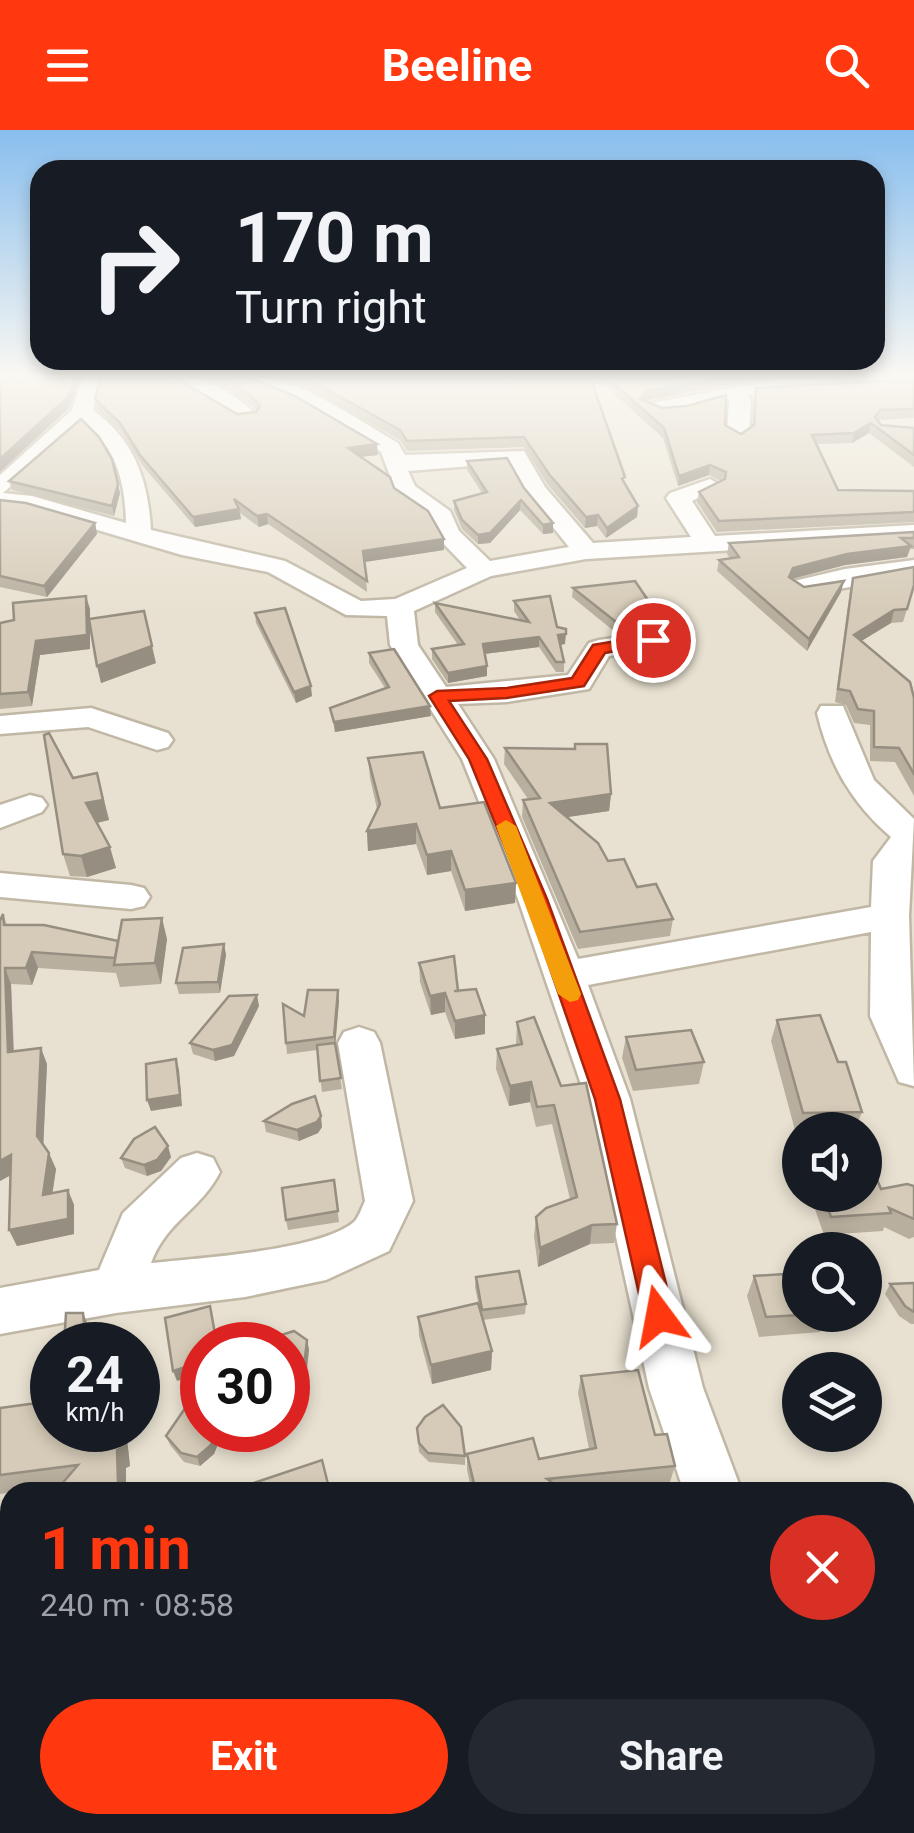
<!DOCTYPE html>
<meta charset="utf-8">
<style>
body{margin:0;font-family:Roboto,sans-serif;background:#242831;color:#f1f3f6;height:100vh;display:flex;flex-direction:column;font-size:38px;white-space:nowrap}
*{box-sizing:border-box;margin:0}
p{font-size:32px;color:#9ea1a6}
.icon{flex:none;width:55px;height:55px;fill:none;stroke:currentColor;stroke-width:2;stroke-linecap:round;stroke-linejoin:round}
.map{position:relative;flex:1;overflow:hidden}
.details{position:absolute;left:0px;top:1352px;width:915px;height:352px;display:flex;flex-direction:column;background:#171b24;border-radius:30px 30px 0 0;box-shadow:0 5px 15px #0003}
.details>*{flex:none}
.top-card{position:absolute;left:30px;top:30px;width:855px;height:210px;border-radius:30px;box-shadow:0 5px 15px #0003;background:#171b24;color:#f1f3f6;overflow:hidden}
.fabs{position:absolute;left:782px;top:982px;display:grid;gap:20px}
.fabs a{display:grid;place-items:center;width:100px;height:100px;border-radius:50%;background:#171b24;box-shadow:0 5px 15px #0003;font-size:50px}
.speed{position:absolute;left:30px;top:1192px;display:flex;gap:20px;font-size:50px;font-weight:700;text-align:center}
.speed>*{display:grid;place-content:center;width:130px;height:130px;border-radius:50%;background:#171b24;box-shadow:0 5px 15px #0003;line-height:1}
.speed small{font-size:25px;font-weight:400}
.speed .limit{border:15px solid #d22;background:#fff;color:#111}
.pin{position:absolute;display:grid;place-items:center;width:85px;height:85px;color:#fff;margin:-42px;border:5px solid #fff;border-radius:50%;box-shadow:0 2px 10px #0007}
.me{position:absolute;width:110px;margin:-55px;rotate:347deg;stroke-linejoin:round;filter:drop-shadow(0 0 8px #0008)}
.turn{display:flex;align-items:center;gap:35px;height:210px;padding:0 40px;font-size:45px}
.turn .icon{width:130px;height:130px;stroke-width:2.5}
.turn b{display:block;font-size:70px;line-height:85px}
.round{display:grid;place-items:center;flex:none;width:105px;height:105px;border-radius:52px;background:#242831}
.overview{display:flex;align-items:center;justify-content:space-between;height:170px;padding:0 40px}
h1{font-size:60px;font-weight:700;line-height:75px;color:#ff380f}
.action{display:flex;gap:20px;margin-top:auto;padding:20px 40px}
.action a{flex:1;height:115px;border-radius:60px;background:#ff380f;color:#fff;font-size:40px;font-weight:700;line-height:115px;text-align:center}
.action a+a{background:#242831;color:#f1f3f6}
header{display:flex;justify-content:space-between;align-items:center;height:130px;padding:0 40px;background:#ff380f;color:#fff;font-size:45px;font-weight:700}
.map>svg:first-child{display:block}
.residential{fill:#e8e1d1;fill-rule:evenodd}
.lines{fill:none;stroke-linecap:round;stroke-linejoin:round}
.minor-casing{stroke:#c0b7a5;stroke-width:5}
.minor{fill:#fff;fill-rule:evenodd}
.wall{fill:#b8af9e}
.shaded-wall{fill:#968e81}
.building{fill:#d6cbb8;stroke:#968e81;stroke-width:2.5}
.route{fill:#ff380f;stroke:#a6240a;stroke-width:2.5}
.slow{fill:#f59e0b}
</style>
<header><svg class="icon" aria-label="menu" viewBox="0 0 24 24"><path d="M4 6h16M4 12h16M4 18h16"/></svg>Beeline<svg class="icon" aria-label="search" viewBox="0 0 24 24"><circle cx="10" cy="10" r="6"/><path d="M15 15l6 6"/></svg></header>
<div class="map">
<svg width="914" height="1703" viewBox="0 0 914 1703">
<rect width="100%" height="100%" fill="#f3efe3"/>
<path class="residential" d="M0,244h914v1459h-914zM800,1000h65v65h-65zM800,1120h65v65h-65zM52,1215h86v85h-86zM202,1215h86v85h-86zM800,1240h65v65h-65zM10,1362h895v333h-895z"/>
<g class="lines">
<defs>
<g id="minor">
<path d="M84,244h19l-10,36c42,31 55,70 58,120l134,31 76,40 34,-2 72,-31 -28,-29 -8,-20 -34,-24 -16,-43 -83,-50 -58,-24 -2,-4c58,0 111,41 160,69l7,12 119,-4 21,36 48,56 98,-6 -25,-39 4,-5 40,-14 12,7 -30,15 23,35 199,-11v14l-328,20 -95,17 -77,35 4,34 28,42 122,-12 21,-32 10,-3 80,-11 10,2 4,6 -4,6 -10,2 -70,11 -20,33 -82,13 -49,2 36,55 84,200 293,-52 2,-46 18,-24c-40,-34 -62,-74 -74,-124l4,-7h22l31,74 40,39 -5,97 5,170 -15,-4 -29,-66 1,-84 -283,53 42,114 73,289 39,104h-58l-35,-104 -63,-289 -68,-200 -56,-140 -72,-114 -3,-29 -41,-1 -78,-43 -86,-17 -152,-45 -30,-3v-32l72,-65zM83,292c34,26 42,60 43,101l-94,-27 -29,-3zM509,333l18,32 42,52 -79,14 -31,-30 -9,-20 -35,-25 -7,-15z"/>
<path d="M161,244c35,-2 72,16 96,42l-3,4h-14z"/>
<path d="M914,244v10l-124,5 -43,6 4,5 -2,35 -11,6 -11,-6 2,-36c-22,7 -67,25 -86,9l3,-4 144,-27z"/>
<path d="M914,430v16l-111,19 -13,-8 4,-6 51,-12z"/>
<path d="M91,578l77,25 5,7 -5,7 -11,3 -69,-23 -88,7v-18z"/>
<path d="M30,665l12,3 5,7 -5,7 -42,16v-23z"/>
<path d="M0,743l131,12 13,3 6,9 -6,9 -13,3 -131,-12z"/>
<path d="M359,897l15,5 6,11 33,158 -24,50 -63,29 -81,17 -129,16 -116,21v-46l99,-18 24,-57 58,-55 16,-5 16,5 7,14c-19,38 -53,48 -69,91 46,-5 169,-12 203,-41 5,-5 8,-15 11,-21l-27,-158 6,-11z"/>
<path d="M10,1556v66l-10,1v-66z"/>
<path d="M795,1695h69l4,8h-70z"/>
</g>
</defs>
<use href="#minor" class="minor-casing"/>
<use href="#minor" class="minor"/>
</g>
<g class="wall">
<path d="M186,244h55l137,81 -17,2 33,31 50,51v11l-79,12 2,30 -99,-68 -9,3 -19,-14 1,6 -46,8 -53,-62 -20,-32 -25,-24 -2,-10 142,15 20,-3 -7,-7 -35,-23z"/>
<path d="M265,244h243l116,109 14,23 -1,11 -31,21 -9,-12 -12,2 -37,-43 -24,-38 -117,4 -7,-11 -97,-55z"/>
<path d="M592,244h196l-143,27 17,7 63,17 16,9 12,-8 3,-38 158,-9v39l-37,2 4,5 33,3v39l-45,-34 -17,10 -35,1 21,46 76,1v31l-197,10 -20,-30 2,-10 22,-11 -12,-6 -31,11 -15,-48z"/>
<path d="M467,331l57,27 29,35v10l-10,1 -23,-24 -30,33 -12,1 -16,-15 -8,-19v-9l28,-8 -15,-23z"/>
<path d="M9,351l111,12 -6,23 -102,-26z"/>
<path d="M0,370l95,23 2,11 -50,63 -47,-10z"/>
<path d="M914,402v17h-4l-3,8 -62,8 -53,14 12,8 37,5 -34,59 -90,-80 2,-11 11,-2 -3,-4 2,-11z"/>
<path d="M853,448l61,8 -11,36 -12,1 -30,18 53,57v98l-19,-34 -25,-1v-36l-16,-2 -8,-18 -11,-3 15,-111z"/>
<path d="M573,458l87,30 -2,10 -43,4 -43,-35z"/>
<path d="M514,471l43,26 8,17 -4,1 3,17v10h-8l-17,-25 -54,7 2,22 -39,7 -16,-24v-10l26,-4 -23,-33v-9l85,17 -6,-9z"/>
<path d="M90,479v10l66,44 -55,20 -11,-60v26l-50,6 -8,51 -32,3v-86z"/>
<path d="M255,483l57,83 -16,7 -40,-80z"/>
<path d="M369,523l62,63 -96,16 -5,-24 55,-20 -16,-25z"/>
<path d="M505,618l106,46 -2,17 -43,6 42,44 65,58 -3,17 -92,13 -56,-132 1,-17 5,-1 -24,-35z"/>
<path d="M368,628l72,50 76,75 -1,20 -50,8 -14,-40 -24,4 -11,-31 -48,7 -1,-20 10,-22 -7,-31z"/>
<path d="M97,643l12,47 -12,3 19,45 -29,9 -17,-1 -7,-22 10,-76z"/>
<path d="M3,784l4,11 111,16 49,-2 -6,45 -41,3 -4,-14 -78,-5 -6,17 -21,-1 3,67 33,13 -4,81 13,24 -4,24 16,-3 6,15v29l-57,12 -8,-16 2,-55 -11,6v-260z"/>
<path d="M224,814l2,11 -6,38 -41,1 -3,-11z"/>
<path d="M419,833l39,28 27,43 -30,5 -10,-27 -14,3 -11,-33z"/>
<path d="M339,871l-4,45 7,43 -20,3 -5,-42 -30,4 -1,-11 18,-27z"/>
<path d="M259,876l-25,50 -19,5 -22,-7 -3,-11z"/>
<path d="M777,890l61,42 24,50 -7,18h-55v4h-4l-25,-93z"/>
<path d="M517,892l100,202 -3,19 -24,1 -52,23 -4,-31 2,-19 34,-18 -18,-75 -16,3 -6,-25 -21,4 -13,-37 1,-20 19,-4z"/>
<path d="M626,907l78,25 -5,22 -66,7 -11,-33z"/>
<path d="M264,991l58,6 -4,6 -19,8 -33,-9z"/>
<path d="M171,1027l-10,14 -14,5 -22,-8 -4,-10z"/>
<path d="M334,1050l5,42 -51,8 -2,-10z"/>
<path d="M914,1056v51l-5,2 -25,-12 -1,4 -59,4 -14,-40h55l16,-6z"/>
<path d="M754,1146l46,39h28l-8,17 -61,5 -12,-41z"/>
<path d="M476,1147l50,27 -1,10 -42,6 9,31 -1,19 -59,14 -13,-48 -1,-19 62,-5 -5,-25z"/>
<path d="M914,1153v41h-3l-12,-8 -14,-22 5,-10z"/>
<path d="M288,1215l21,4 -2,19 -10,7 -9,1z"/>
<path d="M581,1246l74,59 20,31 -5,16 -106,10h-92l-5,-22v-16l72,5 50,-10 -11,-56z"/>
<path d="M0,1278l52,22h74l4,36 -4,2v24h-71l5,-6 -60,8z"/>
<path d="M417,1298l48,28v9l-36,-3 -10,-10z"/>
<path d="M218,1300l2,9 -6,15 -14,12 -16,-4 -14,-17 -4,-9z"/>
<rect x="0" y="1464" width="10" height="79"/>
<path d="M905,1563l9,13v52l-9,-11z"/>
<path d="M567,1695h45l-7,8h-29z"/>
</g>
<g class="shaded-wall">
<path d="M77,244h6l-14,34 -69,64v-13z"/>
<path d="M740,244h48l-143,26 -6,9 1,-10 6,-8z"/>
<path d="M871,293l-2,10 -17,10 2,-10z"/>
<path d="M377,314l1,11 -29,3 -1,-10z"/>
<path d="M710,335l-1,10 -31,11 1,-10z"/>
<path d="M118,354l2,9 -6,23 -2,-10z"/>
<path d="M521,370l-1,10 -30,33 -12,1v-9z"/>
<path d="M638,376l-1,11 -31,21 1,-10z"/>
<path d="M239,379l2,10 -46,8 -2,-10z"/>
<path d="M267,384l1,10 -9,3 -2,-11z"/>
<path d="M598,385l-1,11 -12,2 1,-11z"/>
<path d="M95,393l2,11 -50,63 -3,-11z"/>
<path d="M553,393v10l-10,1v-9z"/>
<path d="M444,409v11l-80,12 -1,-11z"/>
<path d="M911,416l-4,11 -62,8 -54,14 -2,-2 4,-9 54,-14z"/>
<path d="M844,451l-3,11 -34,59 2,-12z"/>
<path d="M86,466l4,13v40l-50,6 -8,51 -4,-14 8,-51z"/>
<path d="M894,480l-3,13 -41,25 4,-13z"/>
<path d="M566,504l-1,10 -7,1v-10z"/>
<path d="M539,507v10l-56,7v-10z"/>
<path d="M152,516l4,17 -55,20 -4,-17z"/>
<path d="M487,536v10l-39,7v-10z"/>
<path d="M311,556l1,10 -16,7 -2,-11z"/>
<path d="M430,576l1,10 -96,16 -1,-10z"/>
<path d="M97,643l12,47 -17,4 -6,-21z"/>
<path d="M611,664l-2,17 -61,9 2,-17z"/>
<path d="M416,694v20l-48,7 -1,-20z"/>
<path d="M110,717l6,21 -29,9 -6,-21z"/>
<path d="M451,721v20l-24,4v-20z"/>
<path d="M516,753l-1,20 -50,8v-21z"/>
<path d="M162,788l5,21 -6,45 -6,-21z"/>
<path d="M224,814l2,11 -6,38 -2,-11z"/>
<path d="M32,822l6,16 -6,17 -6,-17z"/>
<path d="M5,838l6,16 3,84 -6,-16z"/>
<path d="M338,860l1,11 -4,47 -1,-11z"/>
<path d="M445,863v19l-14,3 -1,-19z"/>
<path d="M257,865l2,11 -25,50 -19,5 -2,-11z"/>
<path d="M485,885v19l-30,5v-18z"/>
<path d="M41,918l6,16 -4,88 -6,-16z"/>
<path d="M176,929l3,11 3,36 -31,5 -4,-11z"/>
<path d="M531,952l-1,20 -21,4 1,-20z"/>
<path d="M321,986l1,11 -4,6 -19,8 -2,-11z"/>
<path d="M168,1016l3,11 -10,14 -14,5 -3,-11z"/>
<path d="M49,1023l7,16 -6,41 -7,-15z"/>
<path d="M11,1025l7,16 -18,10v-20z"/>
<path d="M68,1060l6,15v29l-57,12 -8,-16z"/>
<path d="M592,1095l-2,19 -52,23 2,-19z"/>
<path d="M83,1183l8,19 2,13h-7z"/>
<path d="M307,1210l2,9 -2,19 -10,7 -2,-10z"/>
<path d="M492,1221l-1,19 -59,14 -1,-19z"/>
<path d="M202,1232v11l-25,8 -4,-10z"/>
<path d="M119,1300h7l4,36 -4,2v24h-51l42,-42z"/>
<path d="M218,1300l2,9 -6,15 -14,12 -3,-9z"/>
<path d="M7,1403l3,5v27l-10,18v-38z"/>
<path d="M185,1695h2l6,8h-8z"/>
<path d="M697,1695h14l-17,5z"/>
</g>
<g class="building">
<path d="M16,244h61l-10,24 -67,61v-77z"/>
<path d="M101,244h68l68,40 19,-2 4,-6 -11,-12 -33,-20h25l54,22 82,48 -29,4 42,29 4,11 34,23 16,28 -81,12 4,30 -100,-67 -10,2 -23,-17 5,10 -46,8 -53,-62 -20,-32 -25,-24z"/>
<path d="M295,244h213l3,1 3,-1h75l36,103 -3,2 16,27 -31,22 -9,-13 -12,2 -37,-43 -25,-37 -117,4 -7,-11 -98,-54z"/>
<path d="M603,244h137l-94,17 -6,8 22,9 25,-2 39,-11 -1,30 16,9 13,-9 2,-37 158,-9v30l-34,1 -5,7 6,8 33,3v27l-43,-32 -17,10 -42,2 26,55 76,1v21l-195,9 -20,-29 26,-13 1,-7 -16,-7 -31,11 -15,-48z"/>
<path d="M81,289l18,18 13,22 6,25 -6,22 -103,-25z"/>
<path d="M507,328l17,30 29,35 -10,2 -22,-25 -31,33 -12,2 -16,-15 -8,-19 33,-9 -20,-31z"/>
<path d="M0,370l26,3 69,20 -51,63 -44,-10z"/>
<path d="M914,402v6h-13l10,8 -64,8 -54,14 -4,9 15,10 40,-6 -35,58 -90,-79 20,-3 -10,-14z"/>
<path d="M914,437v18l-7,24 -13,1 -40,25 56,47 4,16v76l-15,-26 -25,-1v-36l-16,-2 -8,-18 -12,-2 15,-111z"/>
<path d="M635,451l25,37 -44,4 -43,-34z"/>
<path d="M86,466l1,39 -51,6 -8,51 -28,2v-71l14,-3 -1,-17z"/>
<path d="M550,466l7,31 9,2v5l-8,1 6,27h-8l-17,-25 -56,7 4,22 -39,7 -16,-24 32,-5 -29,-41 94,19 -15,-21z"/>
<path d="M285,478l26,78 -17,6 -39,-79z"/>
<path d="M144,481l8,35 -55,20 -8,-47z"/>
<path d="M394,519l36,57 -96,16 -4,-14 59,-21 -20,-34z"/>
<path d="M49,603l24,45 24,-5 6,27 -17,3 24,44 -29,9 -18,-2 -19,-119z"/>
<path d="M575,614h32l4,50 -61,9 48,40 10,18 16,-2 13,28 19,-3 17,35 -93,13 -57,-132 17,-2 -35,-50 70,1z"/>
<path d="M423,622l17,56 44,-6 32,81 -51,7 -14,-39 -24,4 -11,-31 -49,7 13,-27 -12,-46z"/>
<path d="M3,784l1,11h40l74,16 -3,17 -83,-6 -6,16h-21l3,84 33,-4 -4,88 12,17 -6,42 25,-5v29l-59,11 2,-75 -11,6v-240z"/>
<path d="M162,788l-7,45 -41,2 8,-45z"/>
<path d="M224,814l-6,38 -42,1 7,-35z"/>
<path d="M454,826l4,35h-4l22,-2 9,26 -30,6 -10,-28 -15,3 -11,-33z"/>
<path d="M308,860h30l-4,47 -48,6 -3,-39 21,12z"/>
<path d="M257,865l-25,50 -19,5 -23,-7 39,-47z"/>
<path d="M820,885l18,47h8l16,50 -59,1 -26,-93z"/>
<path d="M534,887l27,69 25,-3 31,141 -25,1 -52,23 -4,-31 10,-9 31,-11 -23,-92 -17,2 -6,-25 -21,4 -13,-37 25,-5 -5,-22z"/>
<path d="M691,900l13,32 -68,8 -10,-33z"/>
<path d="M335,913l6,35 -21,3 -3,-36z"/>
<path d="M176,929l4,36 -33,5 -1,-36z"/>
<path d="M315,966l6,20 -4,6 -20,8 -33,-9 28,-17z"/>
<path d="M155,997l13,19 -11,14 -13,5 -23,-7 13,-19z"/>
<path d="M870,1033l11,26 26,-5 7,2v33l-25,-11 2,5 -60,4 -8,-22h42v-31z"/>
<path d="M334,1050l4,31 -52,9 -4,-32z"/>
<path d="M519,1141l7,33 -44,6 -6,-33z"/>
<path d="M800,1143v42l-34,2 -12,-41z"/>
<path d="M914,1153v29l-9,-6 -15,-22z"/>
<path d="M478,1173l14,48 -61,14 -13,-48z"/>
<path d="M210,1176l7,39h-15v17l-29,9 -8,-53z"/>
<path d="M66,1183h17l3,32h-22z"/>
<path d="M294,1201l13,9 -2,18 -10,7 -7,1v-21h-17l4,-8z"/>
<path d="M638,1240l17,65 12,-1 8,32 -128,13 16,11 -11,2h-76l-9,-38 66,-16 6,21 57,-11 -15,-72z"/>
<path d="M52,1271v29h67l2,18 -4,2 1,33 -43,9h-20l23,-27 -78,10v-67z"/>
<path d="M188,1274l14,5v21h15l-6,15 -14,12 -16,-4 -15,-17z"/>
<path d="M443,1275l18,22 4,29 -37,-3 -9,-10 -2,-15 8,-11z"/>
<path d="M322,1330l8,32h-103z"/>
<path d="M0,1398l7,5 -7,12z"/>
<rect x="0" y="1464" width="10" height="65"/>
<path d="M905,1563l2,1 7,12v37l-9,-10z"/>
<path d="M905,1693h9v10h-16z"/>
<path d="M166,1695h19v8h-60v-2z"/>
<path d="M575,1695h35l-8,8h-19z"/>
</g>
<linearGradient id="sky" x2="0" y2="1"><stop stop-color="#88beee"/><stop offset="0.51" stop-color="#faf8f2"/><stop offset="1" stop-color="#faf8f2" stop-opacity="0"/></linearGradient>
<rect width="914" height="482" fill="url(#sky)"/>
<path class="route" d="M653,505l6,1v7l-54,10 -21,33 -77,12 -58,3 38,58 60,140 73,200 54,217 -5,9 -10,4 -10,-4 -5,-9 -49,-217 -69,-200 -57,-140 -40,-63 8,-5 70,-3 65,-10 21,-33z"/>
<path class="slow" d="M506,690l10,6 65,168 -3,6 -8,2 -12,-8 -62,-168z"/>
</svg>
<div class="fabs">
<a><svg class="icon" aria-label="sound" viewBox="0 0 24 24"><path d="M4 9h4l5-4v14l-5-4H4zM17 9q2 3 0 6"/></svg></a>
<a><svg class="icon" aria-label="search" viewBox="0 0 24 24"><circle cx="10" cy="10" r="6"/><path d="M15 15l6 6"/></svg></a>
<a><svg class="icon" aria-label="layers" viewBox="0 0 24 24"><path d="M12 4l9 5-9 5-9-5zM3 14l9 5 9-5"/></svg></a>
</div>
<div class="speed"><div>24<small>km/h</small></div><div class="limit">30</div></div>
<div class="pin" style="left:653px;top:510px;background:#d93025"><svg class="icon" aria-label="arrive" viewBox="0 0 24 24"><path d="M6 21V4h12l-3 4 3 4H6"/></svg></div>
<svg class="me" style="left:659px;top:1186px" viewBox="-20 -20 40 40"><path d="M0-17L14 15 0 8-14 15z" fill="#ff380f" stroke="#fff" stroke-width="4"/></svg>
<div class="top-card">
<div class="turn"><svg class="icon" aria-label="right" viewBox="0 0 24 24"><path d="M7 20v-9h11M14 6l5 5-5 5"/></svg><div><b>170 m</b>Turn right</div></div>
</div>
<section class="details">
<div class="overview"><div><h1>1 min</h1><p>240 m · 08:58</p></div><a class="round" style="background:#d93025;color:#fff"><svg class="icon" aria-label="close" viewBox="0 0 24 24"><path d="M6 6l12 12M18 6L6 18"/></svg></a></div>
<div class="action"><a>Exit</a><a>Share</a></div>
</section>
</div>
